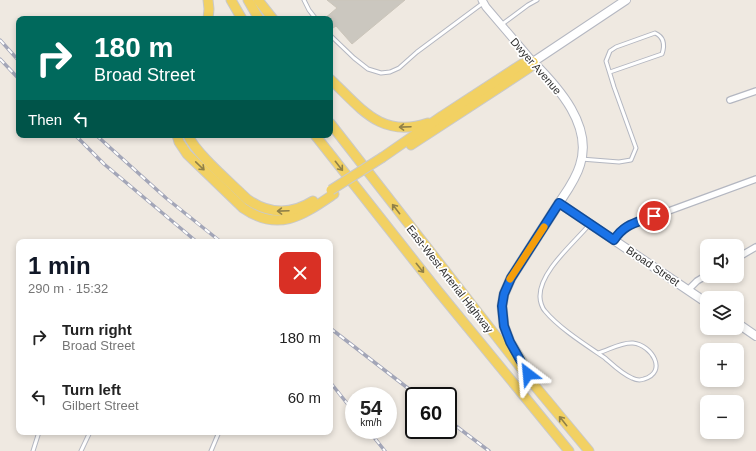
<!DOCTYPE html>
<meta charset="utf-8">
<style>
body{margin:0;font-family:Helvetica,sans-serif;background:#f6f6f6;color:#222;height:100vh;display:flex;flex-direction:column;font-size:15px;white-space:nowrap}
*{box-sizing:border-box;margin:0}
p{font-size:13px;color:#767676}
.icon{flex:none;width:22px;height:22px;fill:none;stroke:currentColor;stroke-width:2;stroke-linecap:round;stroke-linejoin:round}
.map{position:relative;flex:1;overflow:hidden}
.side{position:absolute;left:16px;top:239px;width:317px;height:196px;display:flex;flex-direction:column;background:#fff;border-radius:8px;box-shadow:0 2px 6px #0003}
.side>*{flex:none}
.hud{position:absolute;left:16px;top:16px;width:317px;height:122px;border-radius:8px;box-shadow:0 2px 6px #0003;background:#00695c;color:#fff;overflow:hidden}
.fabs{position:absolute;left:700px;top:239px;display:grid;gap:8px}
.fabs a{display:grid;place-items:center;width:44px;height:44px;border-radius:8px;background:#fff;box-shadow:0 2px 6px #0003;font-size:20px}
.speed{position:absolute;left:345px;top:387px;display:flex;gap:8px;font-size:20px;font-weight:700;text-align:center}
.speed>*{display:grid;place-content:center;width:52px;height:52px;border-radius:50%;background:#fff;box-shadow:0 2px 6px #0003;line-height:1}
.speed small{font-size:10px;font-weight:400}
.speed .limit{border:2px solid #111;border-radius:6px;background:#fff;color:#111}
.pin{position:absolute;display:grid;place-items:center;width:34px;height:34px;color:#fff;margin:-17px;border:2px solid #fff;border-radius:50%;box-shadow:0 1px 4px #0007}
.me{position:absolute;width:44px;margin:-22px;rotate:331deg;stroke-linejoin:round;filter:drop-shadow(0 0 3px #0008)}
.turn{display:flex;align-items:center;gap:14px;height:84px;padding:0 12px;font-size:18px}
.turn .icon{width:52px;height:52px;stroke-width:2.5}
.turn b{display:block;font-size:28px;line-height:34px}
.then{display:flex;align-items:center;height:38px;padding:0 12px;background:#0003;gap:8px;font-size:15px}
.round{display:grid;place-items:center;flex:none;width:42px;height:42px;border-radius:8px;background:#f6f6f6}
.summary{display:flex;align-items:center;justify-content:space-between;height:68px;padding:0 12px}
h1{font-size:24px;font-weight:800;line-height:30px;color:#111827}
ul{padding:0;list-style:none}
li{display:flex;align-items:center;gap:12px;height:60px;padding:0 12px}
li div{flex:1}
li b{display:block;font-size:15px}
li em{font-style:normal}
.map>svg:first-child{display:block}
.building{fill:#cbc7bf;stroke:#cbc5ba}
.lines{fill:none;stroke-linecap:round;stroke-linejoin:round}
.service-casing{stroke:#b4b7c1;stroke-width:5}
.minor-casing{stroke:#b4b7c1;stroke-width:8}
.tertiary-casing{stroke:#b4b7c1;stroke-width:9}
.secondary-casing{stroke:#b4b7c1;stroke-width:10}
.primary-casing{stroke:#c9c9c9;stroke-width:11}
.service{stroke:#fff;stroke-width:3}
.minor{stroke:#fff;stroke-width:5.5}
.tertiary{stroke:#fff;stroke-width:7}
.secondary{stroke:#fff;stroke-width:8}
.primary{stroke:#f2d163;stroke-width:9}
.rail-casing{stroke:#a3a6b8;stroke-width:3.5}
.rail{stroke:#fff;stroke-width:2;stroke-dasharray:6;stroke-linecap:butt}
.primary-bridge-casing{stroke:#c9c9c9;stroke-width:11;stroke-linecap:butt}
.primary-bridge{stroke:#f2d163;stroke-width:9}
.oneway{stroke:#908048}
.route-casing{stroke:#114b97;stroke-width:10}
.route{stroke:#1a73e8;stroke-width:7}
.slow{stroke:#f59e0b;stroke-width:7}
.labels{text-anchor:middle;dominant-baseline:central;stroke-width:3.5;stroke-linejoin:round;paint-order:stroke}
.street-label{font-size:11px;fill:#2e2e2e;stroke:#fff}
</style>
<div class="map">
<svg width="756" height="451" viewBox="0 0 756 451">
<rect width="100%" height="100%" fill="#efe9e1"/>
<path class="building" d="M327,0h78l-53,44 -16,-18 -6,4v-11h-6l13,-11z"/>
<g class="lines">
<defs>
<g id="service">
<path d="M304,0l5,10 7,9"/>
<path d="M501,25l27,-20 9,-5"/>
<path d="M330,35l24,23 14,11 13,4 9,-1 9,-4 18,-16 66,-49"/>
<path d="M581,159l38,3 12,-2 5,-12 -22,-61 -8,-26 4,-10 6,-4 39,-14c9,4 10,12 7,21l-52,18"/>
<path d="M589,225c-15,18 -50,47 -49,72 0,4 2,11 5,14 14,17 41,34 60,47 8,7 17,16 27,20 4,2 7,3 12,1 24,-7 8,-34 -11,-36 -12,-1 -24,7 -35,10"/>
<path d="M33,451l6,-19"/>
<path d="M81,451l9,-19"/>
<path d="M211,451l8,-19"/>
</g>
<g id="minor">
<path d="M730,100l26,-9"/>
<path d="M614,240l6,-9 5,-4 131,-48"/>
<path d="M737,258l19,-11"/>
<path d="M688,290l9,-9 10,-6"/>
</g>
<path id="tertiary" d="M482,0l4,7 47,55"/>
<g id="secondary">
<path d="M626,0l-93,62c26,26 60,64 47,103 -4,14 -13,26 -21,38l148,100"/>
<path d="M737,323l19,13"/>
</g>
<g id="primary">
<path d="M231,0l11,19"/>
<path d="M248,0l11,19"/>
<path d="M258,0l15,19"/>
<path d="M208,19l1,-10 -1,-9"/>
<path d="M330,79c31,29 51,60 98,44"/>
<path d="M330,123l205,263 54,65"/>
<path d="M177,135l2,7 8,12 56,54c36,25 60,7 91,-14"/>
<path d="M188,135c7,18 44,49 59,64 21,15 44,16 66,2"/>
<path d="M315,135l123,156 131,160"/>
<path d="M411,145l118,-77 4,-6"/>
<path d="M383,157l59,-41 80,-52 11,-2"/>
<path d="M523,363l-13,-21 -6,-16 -2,-20 2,-12 7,-16 48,-75"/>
</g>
</defs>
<use href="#service" class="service-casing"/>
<use href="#minor" class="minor-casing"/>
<use href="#tertiary" class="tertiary-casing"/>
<use href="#secondary" class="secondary-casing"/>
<use href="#primary" class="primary-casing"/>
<use href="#service" class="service"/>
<use href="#minor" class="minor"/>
<use href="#tertiary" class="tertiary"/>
<use href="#secondary" class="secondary"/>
<use href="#primary" class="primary"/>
<defs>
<g id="rail">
<path d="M0,40l19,21"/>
<path d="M0,59l19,20"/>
<path d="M75,135l29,29 93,78"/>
<path d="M96,135l70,63 55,44"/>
<path d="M330,328l88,68"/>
<path d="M330,382l24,30"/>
<path d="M448,420l41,31"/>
<path d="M368,430l17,21"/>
</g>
</defs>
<use href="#rail" class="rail-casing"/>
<use href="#rail" class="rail"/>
<defs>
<path id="primary-bridge" d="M331,190l52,-33"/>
</defs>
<use href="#primary-bridge" class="primary-bridge-casing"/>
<use href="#primary-bridge" class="primary-bridge"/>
</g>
<defs><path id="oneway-shaft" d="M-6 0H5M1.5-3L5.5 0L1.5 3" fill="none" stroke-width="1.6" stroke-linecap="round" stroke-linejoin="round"/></defs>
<g class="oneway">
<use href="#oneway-shaft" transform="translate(405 127) rotate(178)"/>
<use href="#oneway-shaft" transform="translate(200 166) rotate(44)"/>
<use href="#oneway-shaft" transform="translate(339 166) rotate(52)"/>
<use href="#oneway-shaft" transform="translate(396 209) rotate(-128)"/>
<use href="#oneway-shaft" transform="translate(283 211) rotate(178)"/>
<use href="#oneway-shaft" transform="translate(420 268) rotate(51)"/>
<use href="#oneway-shaft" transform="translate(563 421) rotate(-129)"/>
</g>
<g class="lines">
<defs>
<path id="route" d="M528,374l-18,-32 -6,-16 -2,-20 2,-12 7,-16 48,-75 55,37c11,-17 23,-17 40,-24"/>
</defs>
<use href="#route" class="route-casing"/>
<use href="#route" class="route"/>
<path class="slow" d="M510,279l34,-52"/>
</g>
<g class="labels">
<g class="street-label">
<text transform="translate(536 66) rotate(49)">Dwyer Avenue</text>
<text transform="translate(653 266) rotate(34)">Broad Street</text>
<text transform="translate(450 279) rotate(52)">East-West Arterial Highway</text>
</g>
</g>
</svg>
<div class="fabs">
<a><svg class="icon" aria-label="sound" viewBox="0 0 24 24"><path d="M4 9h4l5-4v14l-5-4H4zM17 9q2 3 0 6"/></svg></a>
<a><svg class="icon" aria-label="layers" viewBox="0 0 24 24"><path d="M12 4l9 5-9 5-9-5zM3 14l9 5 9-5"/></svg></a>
<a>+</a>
<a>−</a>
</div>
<div class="speed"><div>54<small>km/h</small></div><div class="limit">60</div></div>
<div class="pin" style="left:654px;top:216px;background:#d93025"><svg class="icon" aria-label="arrive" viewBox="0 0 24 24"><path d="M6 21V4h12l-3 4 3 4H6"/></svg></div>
<svg class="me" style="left:528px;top:374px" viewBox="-20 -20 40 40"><path d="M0-17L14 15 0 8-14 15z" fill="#1a73e8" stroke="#fff" stroke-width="4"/></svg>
<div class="hud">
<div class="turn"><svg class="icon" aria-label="right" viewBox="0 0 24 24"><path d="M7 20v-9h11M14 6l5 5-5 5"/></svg><div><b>180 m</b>Broad Street</div></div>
<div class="then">Then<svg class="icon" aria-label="left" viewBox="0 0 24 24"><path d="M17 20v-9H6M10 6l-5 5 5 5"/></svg></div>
</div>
<section class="side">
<div class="summary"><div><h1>1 min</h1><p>290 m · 15:32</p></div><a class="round" style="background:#d93025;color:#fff"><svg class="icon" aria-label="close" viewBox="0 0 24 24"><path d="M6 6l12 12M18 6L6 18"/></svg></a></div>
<ul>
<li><svg class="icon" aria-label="right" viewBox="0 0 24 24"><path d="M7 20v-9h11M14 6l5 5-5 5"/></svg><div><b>Turn right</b><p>Broad Street</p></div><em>180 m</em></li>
<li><svg class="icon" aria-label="left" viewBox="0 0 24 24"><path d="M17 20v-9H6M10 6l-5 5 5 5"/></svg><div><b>Turn left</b><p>Gilbert Street</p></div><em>60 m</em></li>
</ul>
</section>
</div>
